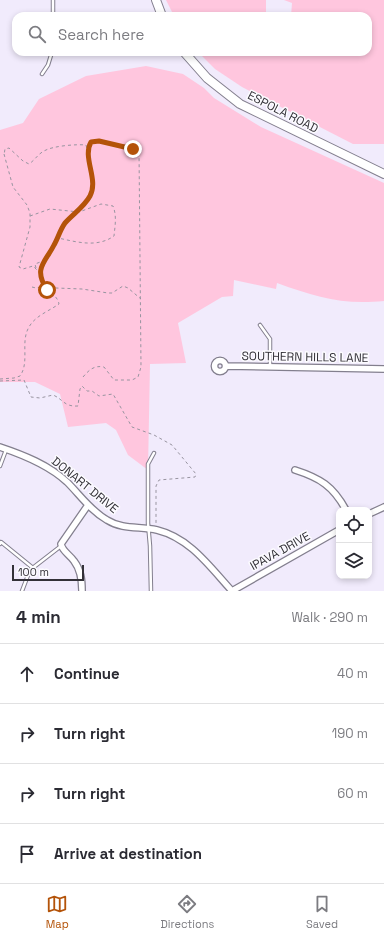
<!DOCTYPE html>
<html lang="en">
<head>
<meta charset="utf-8">
<style>
  body { margin:0; font-family:"Space Grotesk",sans-serif; background:#f2f2f3; color:#2b2b33 }
  .controls { position:absolute; right:12px; bottom:12px; display:grid; overflow:hidden; border-radius:8px; box-shadow:0 2px 6px #0003 }
  .controls button { width:36px; height:36px; display:grid; place-items:center; padding:0; border:0; border-bottom:1px solid #e1e1e2; background:#fff; color:#2b2b33; font:20px sans-serif }
  .scale { position:absolute; left:12px; bottom:10px; width:72px; box-sizing:border-box; padding-left:4px; border:2px solid #333138; border-top:0; font-size:11px; line-height:14px; white-space:nowrap; color:#333138; -webkit-text-stroke:3px #fcfbff; paint-order:stroke }
  .stop { position:absolute; width:12px; height:12px; margin:-9px; border:3px solid #b45309; border-radius:50%; background:#fff }
  .stop.end { background:#b45309; border-color:#fff; box-shadow:0 1px 4px #0008 }
  .list { margin:0; padding:0; list-style:none }
  h2 { display:flex; justify-content:space-between; align-items:center; height:52px; margin:0; padding:0 16px; font-size:17px }
  h2 small { font-size:13px; font-weight:400; color:#7c7c81 }
  .list li { display:grid; grid-template-columns:26px 1fr auto; gap:12px; align-items:center; box-sizing:border-box; height:60px; padding:0 16px; border-top:1px solid #e1e1e2 }
  .list b { display:block; font-size:15px; white-space:nowrap }
  .list em { font-size:13px; font-style:normal; color:#7c7c81 }
  .icon { flex:none; width:22px; height:22px; fill:none; stroke:currentColor; stroke-width:2; stroke-linecap:round; stroke-linejoin:round }
  .map { position:relative; flex:none; width:384px; height:591px; overflow:hidden }
  .search { position:absolute; background:#fff; box-shadow:0 2px 6px #0003; left:12px; right:12px; top:12px; height:44px; display:flex; align-items:center; gap:10px; box-sizing:border-box; padding:0 14px; border-radius:12px; color:#7c7c81; font-size:15px }
  .sheet { height:292px; background:#fff }
  nav { display:flex; justify-content:space-around; align-items:center; box-sizing:border-box; height:56px; border-top:1px solid #e1e1e2; background:#fff; font-size:11px; color:#7c7c81 }
  nav a { display:grid; justify-items:center; gap:2px }
  nav .on { color:#b45309 }
  .map>svg:first-child { display:block }
</style>
</head>
<body>
<div class="map">
<svg width="384" height="591" viewBox="0 0 384 591">
  <rect width="100%" height="100%" fill="#f1ebfc"/>
  <path fill="#ffc6de" d="M 166,0 L 266,0 L 266,16 L 174,16 Z
    M 284,0 L 384,0 L 384,144 L 353,144 L 242,87 L 215,69 L 198,52 L 368,52 L 368,16 L 291,16 L 292,3 Z
    M 146,66 L 183,74 L 204,88 L 214,98 L 261,127 L 384,183 L 384,301 C 341,305 316,297 277,283 L 276,289 L 234,280 L 233,296 L 222,297 L 178,323 L 186,363 L 150,364 L 148,470 L 128,455 L 116,430 L 106,423 L 68,427 L 60,394 L 35,382 L 0,382 L 0,130 L 23,123 L 39,99 L 86,76 Z"/>
  <g fill="none" stroke-linecap="round" stroke-linejoin="round">
    <defs>
      <path id="service" d="M 53,16 L 53,0
        M 42,74 L 48,65 L 52,52
        M 260,325 L 270,339 L 270,367
        M 0,466 L 6,450
        M 0,544 L 1,542 L 33,568
        M 22,591 L 30,570 L 61,546
        M 151,591 L 150,546 L 148,523 L 148,464 L 154,453"/>
      <path id="minor" d="M214.5 366a5.5 5.5 0 1 1 11 0a5.5 5.5 0 1 1-11 0Z
        M 226,366 L 384,369
        M 0,447 C 24,455 49,465 67,482 C 80,495 91,511 107,520 C 123,530 140,526 157,530 C 190,538 210,567 232,591
        M 295,470 C 320,478 333,486 346,510
        M 369,514 L 384,507
        M 82,591 C 82,580 81,570 74,561 C 70,555 62,551 61,544 L 88,505
        M 232,591 L 339,530"/>
      <path id="primary" d="M 156,0 L 162,16
        M 184,52 L 207,78 L 240,104 L 384,174"/>
    </defs>
    <use href="#service" stroke="#837f8e" stroke-width="4.5"/>
    <use href="#minor" stroke="#837f8e" stroke-width="8"/>
    <use href="#primary" stroke="#837f8e" stroke-width="10"/>
    <path stroke="#9894a0" stroke-width="1" stroke-dasharray="3 3" stroke-linecap="butt" d="M 4,154 L 13,187 L 27,205 L 30,213 L 30,227 L 19,267 L 23,269 L 33,266 L 40,273
      M 30,216 L 50,209 L 79,212 L 101,204 L 113,206 C 117,216 115,226 114,236 C 97,248 77,242 58,238
      M 36,268 L 35,264 L 43,261
      M 32,287 L 36,288 L 48,286 L 56,288 L 82,289 L 108,293 L 112,293 L 123,286 L 128,288 L 141,299
      M 83,377 C 89,370 94,365 104,367 L 114,380 L 132,380 L 138,377 L 141,367 L 139,150 L 96,141 L 91,142 L 87,148
      M 0,379 L 14,378 L 20,376 C 30,362 20,342 29,327 C 35,316 49,311 59,304 C 57,292 40,290 40,268 L 65,224 L 79,210 L 91,193 L 91,165 L 86,145 C 76,144 52,146 44,151 C 38,154 35,160 29,164 L 23,161 L 9,148 L 5,149 L 4,155
      M 0,381 L 24,380 L 31,397 L 40,398 L 53,395 C 63,399 64,407 78,406 L 80,389 L 82,386 L 87,391 L 92,391 L 99,396 L 113,394 L 132,427 L 154,435 L 172,445 L 196,474 L 195,477 L 159,480 L 156,486 L 156,523"/>
    <use href="#service" stroke="#fff" stroke-width="2.5"/>
    <use href="#minor" stroke="#fff" stroke-width="5.5"/>
    <use href="#primary" stroke="#fff" stroke-width="8"/>
  </g>
  <g fill="none" stroke-linecap="round" stroke-linejoin="round">
    <path stroke="#b45309" stroke-width="5" d="M 47,290 C 33,268 45,263 54,245 C 58,238 60,230 65,223 C 73,214 84,207 90,196 C 99,179 82,158 91,142 L 99,141 L 133,149"/>
  </g>
  <g text-anchor="middle" stroke-width="3" stroke-linejoin="round" paint-order="stroke">
    <g font-size="12" fill="#333138" stroke="#fcfbff">
      <text transform="translate(283 112) rotate(27)" y="4">ESPOLA ROAD</text>
      <text transform="translate(305 357) rotate(1)" y="4">SOUTHERN HILLS LANE</text>
      <text transform="translate(85 485) rotate(39)" y="4">DONART DRIVE</text>
      <text transform="translate(280 551) rotate(-29)" y="4">IPAVA DRIVE</text>
    </g>
  </g>
</svg>
<div class="controls">
<button><svg class="icon" aria-label="locate" viewBox="0 0 24 24"><circle cx="12" cy="12" r="6"/><path d="M12 2v4M12 18v4M2 12h4M18 12h4"/></svg></button>
<button><svg class="icon" aria-label="layers" viewBox="0 0 24 24"><path d="M12 4l9 5-9 5-9-5zM3 14l9 5 9-5"/></svg></button>
</div>
<div class="scale">100 m</div>
<div class="stop" style="left:47px;top:290px"></div>
<div class="stop end" style="left:133px;top:149px"></div>
<div class="search"><svg class="icon" aria-label="search" viewBox="0 0 24 24"><circle cx="10" cy="10" r="6"/><path d="M15 15l6 6"/></svg>Search here</div>
</div>
<section class="sheet">
<h2>4 min<small>Walk · 290 m</small></h2>
<ul class="list">
<li><svg class="icon" aria-label="ahead" viewBox="0 0 24 24"><path d="M12 20V5M6 11l6-6 6 6"/></svg><div><b>Continue</b></div><em>40 m</em></li>
<li><svg class="icon" aria-label="right" viewBox="0 0 24 24"><path d="M7 20v-9h11M14 6l5 5-5 5"/></svg><div><b>Turn right</b></div><em>190 m</em></li>
<li><svg class="icon" aria-label="right" viewBox="0 0 24 24"><path d="M7 20v-9h11M14 6l5 5-5 5"/></svg><div><b>Turn right</b></div><em>60 m</em></li>
<li><svg class="icon" aria-label="arrive" viewBox="0 0 24 24"><path d="M6 21V4h12l-3 4 3 4H6"/></svg><div><b>Arrive at destination</b></div></li>
</ul>
</section>
<nav>
<a class="on"><svg class="icon" aria-label="map" viewBox="0 0 24 24"><path d="M3 6l6-2 6 2 6-2v14l-6 2-6-2-6 2zM9 4v14M15 6v14"/></svg>Map</a>
<a><svg class="icon" aria-label="directions" viewBox="0 0 24 24"><path d="M12 3l9 9-9 9-9-9zM9 14v-3h6M13 9l2 2-2 2"/></svg>Directions</a>
<a><svg class="icon" aria-label="saved" viewBox="0 0 24 24"><path d="M7 4h10v16l-5-4-5 4z"/></svg>Saved</a>
</nav>
</body>
</html>
